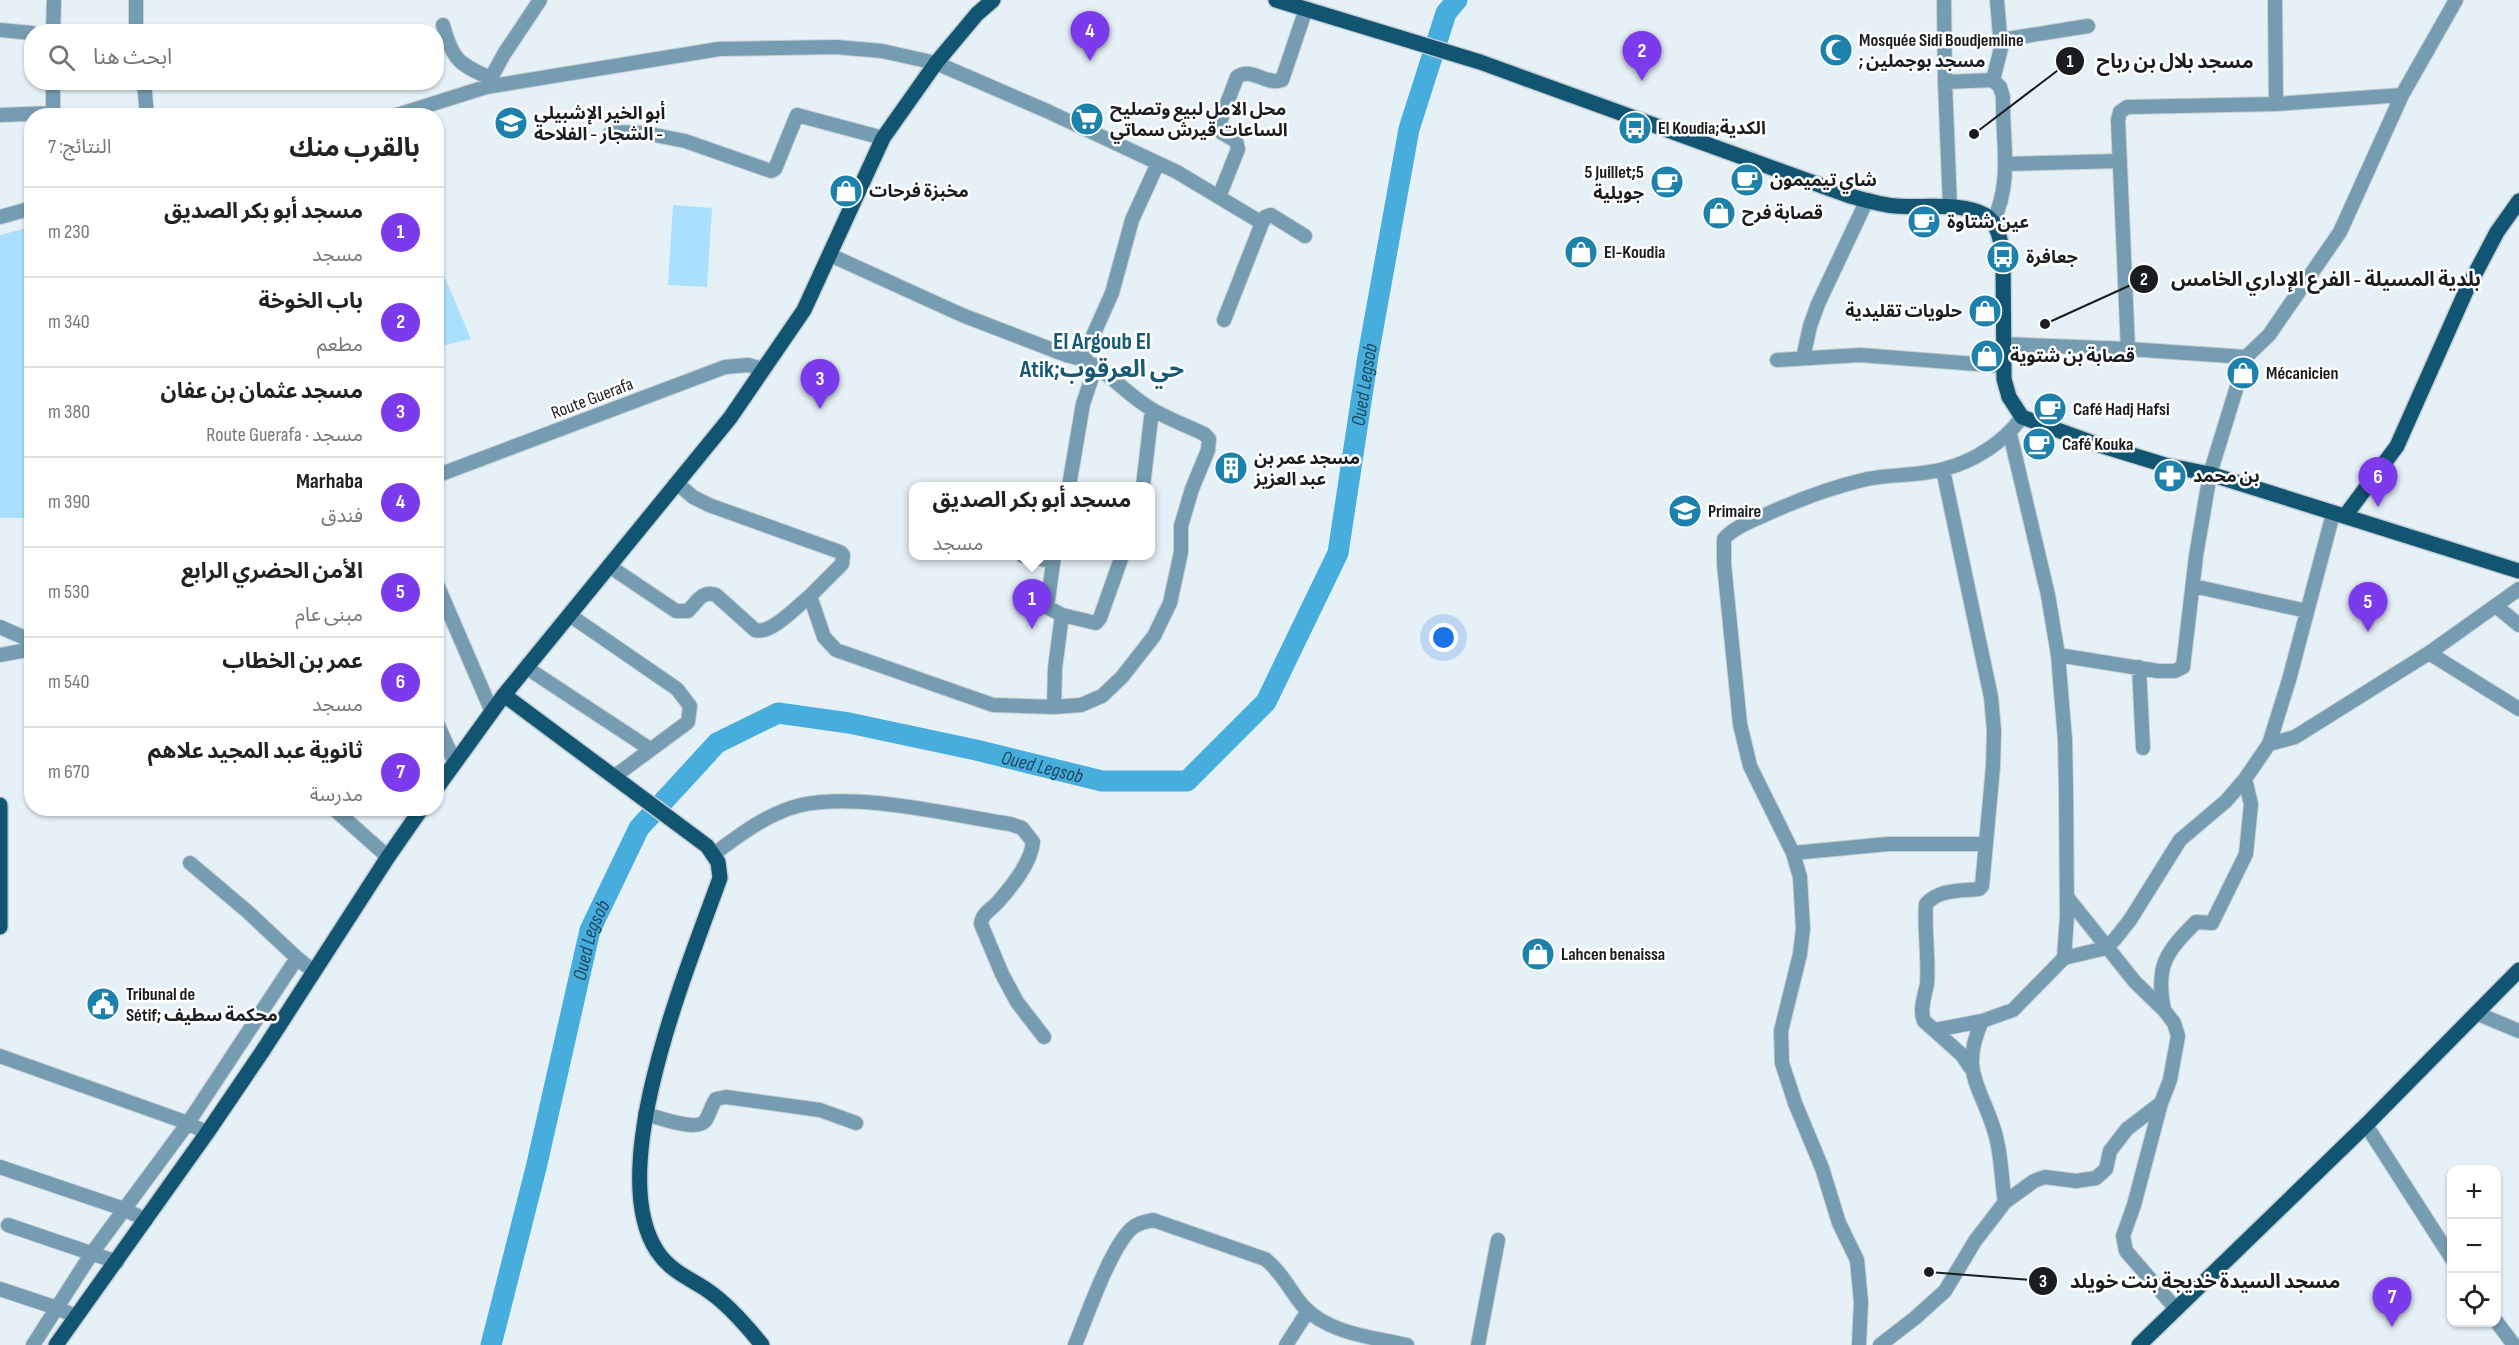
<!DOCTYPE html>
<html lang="ar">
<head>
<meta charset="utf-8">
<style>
  body { margin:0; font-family:"Sofia Sans Condensed","Noto Sans Arabic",sans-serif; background:#f6f6f6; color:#222; direction:rtl }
  .controls { position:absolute; right:18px; bottom:18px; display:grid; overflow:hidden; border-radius:12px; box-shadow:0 2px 4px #0004 }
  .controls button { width:54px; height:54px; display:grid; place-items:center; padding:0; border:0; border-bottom:2px solid #e0e0e0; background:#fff; color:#222; font:30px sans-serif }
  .you { position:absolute; left:1444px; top:638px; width:21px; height:21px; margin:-15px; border:4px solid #fff; border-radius:50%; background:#1a73e8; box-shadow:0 0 0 9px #1a73e833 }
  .badge { display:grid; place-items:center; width:39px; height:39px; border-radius:50%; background:#7c3aed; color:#fff; font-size:20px; font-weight:700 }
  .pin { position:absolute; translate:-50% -50px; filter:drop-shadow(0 2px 3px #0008) }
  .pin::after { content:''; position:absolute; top:32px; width:21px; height:18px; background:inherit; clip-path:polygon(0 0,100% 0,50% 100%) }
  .popup { position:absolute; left:909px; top:482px; width:246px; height:78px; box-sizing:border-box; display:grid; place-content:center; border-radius:12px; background:#fff; filter:drop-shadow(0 2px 4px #0005); font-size:20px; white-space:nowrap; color:#767676 }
  .popup b { font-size:22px; color:#222 }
  .popup::after { content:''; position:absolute; left:50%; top:100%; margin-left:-12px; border:12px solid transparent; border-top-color:#fff }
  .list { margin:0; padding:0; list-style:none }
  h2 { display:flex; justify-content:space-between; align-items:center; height:78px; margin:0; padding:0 24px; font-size:26px }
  h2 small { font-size:20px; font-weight:400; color:#767676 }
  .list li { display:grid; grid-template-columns:39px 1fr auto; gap:18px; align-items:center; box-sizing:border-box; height:90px; padding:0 24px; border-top:2px solid #e0e0e0 }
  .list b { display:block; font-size:22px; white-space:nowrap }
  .list p { margin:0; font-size:20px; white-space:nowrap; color:#767676 }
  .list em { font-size:20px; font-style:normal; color:#767676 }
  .icon { flex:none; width:33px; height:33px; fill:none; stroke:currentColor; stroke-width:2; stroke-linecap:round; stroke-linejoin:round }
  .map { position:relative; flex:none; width:2519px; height:1345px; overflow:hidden; direction:ltr }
  .search { position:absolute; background:#fff; box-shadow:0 2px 4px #0004; left:24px; top:24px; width:420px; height:66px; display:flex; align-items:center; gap:15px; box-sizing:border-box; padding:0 21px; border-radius:24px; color:#767676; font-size:22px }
  .panel { position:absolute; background:#fff; box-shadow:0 2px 4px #0004; left:24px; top:108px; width:420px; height:708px; border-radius:24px; direction:rtl }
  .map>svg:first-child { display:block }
</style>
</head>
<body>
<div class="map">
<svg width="2519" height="1345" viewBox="0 0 2519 1345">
  <rect width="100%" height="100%" fill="#e6f1f7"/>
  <path fill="#aae0fe" d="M 673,205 L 712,208 L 707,287 L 668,285 Z
    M 31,227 L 31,518 L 0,518 L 0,235 Z
    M 437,259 L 471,339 L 437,347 L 436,347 Z"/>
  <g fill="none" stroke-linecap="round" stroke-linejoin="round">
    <path stroke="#47addd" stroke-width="21" id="s1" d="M 491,1345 L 536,1168 L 590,930 L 639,828 L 717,743 L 778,713 L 849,723 L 976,750 L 1102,781 L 1187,781 L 1266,702 L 1338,553 L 1368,356 L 1409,129 L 1446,13 L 1457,0"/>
    <defs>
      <path id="minor" d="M 136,0 L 136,32
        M 1944,0 L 1945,82
        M 2275,0 L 2276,104
        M 443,25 C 452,59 459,65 491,78
        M 0,30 L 32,33
        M 53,32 L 54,0
        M 2001,40 L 2088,26
        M 1993,80 L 2001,48 L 1997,0
        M 53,82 L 83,82
        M 144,82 L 147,116
        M 486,87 L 504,54 L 540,0
        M 0,115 L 53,113 L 53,83
        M 394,116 L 486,87 L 719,49 L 836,47 L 882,51 L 936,63 L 1047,111 L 1177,172 L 1262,223 L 1265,217 L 1271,215 L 1305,236
        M 611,132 L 645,133 L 685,141 L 771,171 L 775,169 L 797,115 L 883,138
        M 2006,164 L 2120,161
        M 1219,197 L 1238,149 L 1236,141 L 1222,133 L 1218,127 L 1237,77 C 1251,66 1266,86 1282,80 L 1306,9
        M 1950,207 L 1945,82 L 1993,80 L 2000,87 L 2003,97 C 2002,143 2013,179 1993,222
        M 0,217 L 32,208
        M 830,255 L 962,315 L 1066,355 C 1104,362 1121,392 1153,410 C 1169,419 1187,426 1204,434 L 1209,439 L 1208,450 L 1192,489 L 1181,526 L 1181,552 L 1170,603 L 1154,636 L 1122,677 L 1102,696 L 1081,705 L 1054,707
        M 1224,320 L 1262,223
        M 2003,344 L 2128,349 L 2246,357
        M 2128,349 L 2118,120 L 2120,112 L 2127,107 L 2276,104 L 2402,95
        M 1083,358 L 1112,293 L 1132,220 L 1158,163
        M 1803,358 L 1810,326 L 1818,304 L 1867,200
        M 1777,360 L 1860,355 L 2002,366
        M 2010,434 L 2048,595 L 2058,655 L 2065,740 L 2066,789 L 2067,916 L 2064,958
        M 1943,470 L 1991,697 L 1994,731 L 1993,767 L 1982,886 L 1979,889 C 1961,891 1939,889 1926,904 C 1924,931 1929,957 1927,984 C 1925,995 1919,1010 1924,1021 L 1962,1055 L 1970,1067
        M 436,476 L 725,367 L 748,365 L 763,369
        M 678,484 L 693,497 L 709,505 L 840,552 L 843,555 L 842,564 L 810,596 L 824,637 L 836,650 L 993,705 L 1054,707 L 1055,668 L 1062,615
        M 1069,486 L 1083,404 L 1096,365
        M 1143,486 L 1152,410
        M 1023,556 L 1053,561
        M 1054,556 L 1047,607 L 1062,615 L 1096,623 L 1100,618 L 1122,556
        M 609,566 L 676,611 L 688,611 C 697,602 702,590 716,595 L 755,630 C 771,635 797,606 810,596
        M 436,582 L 492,712
        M 2193,586 L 2307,611
        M 2496,606 L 2519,625
        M 571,616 L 677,689 L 690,706 L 688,722 L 615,776
        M 0,627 L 32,641
        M 2429,653 L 2519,709
        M 0,655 L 32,649
        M 2058,655 L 2158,671 L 2175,671 L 2183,667 L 2196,556 L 2210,474 L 2246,357 L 2269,335 L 2340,232 L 2402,95 L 2456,0
        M 2139,667 L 2143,748
        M 527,668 L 650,749
        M 436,721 L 455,763
        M 2269,744 L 2295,737 L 2429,653 L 2519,589
        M 333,808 L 388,857
        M 1793,853 L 1888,844 L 1986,844
        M 714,854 C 741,834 768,813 801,805 C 857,792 952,815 1010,824 L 1022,828 L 1033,842 C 1031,863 1012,886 998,902 C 991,910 982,913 981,924 L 1002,974 L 1017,1002 L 1044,1037
        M 190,863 L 248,912 L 297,958
        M 2164,1010 C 2155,966 2166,952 2196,922 L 2212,923 L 2246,854 L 2251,804 L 2245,779
        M 2476,1013 L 2519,1031
        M 1935,1030 L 1982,1021
        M 0,1056 L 188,1123 L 207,1133
        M 2161,1103 L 2134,1205 L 2123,1236 L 2126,1251 L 2176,1309
        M 645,1114 C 658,1117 696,1132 705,1121 C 710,1114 711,1106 716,1099 L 726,1097 L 820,1110 L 856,1123
        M 2366,1125 L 2452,1259
        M 0,1167 L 124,1209 L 146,1220
        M 2005,1202 L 2034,1181 L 2045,1177 L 2076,1181 L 2096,1178 L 2106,1169 L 2110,1151 L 2127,1129 L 2161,1103 L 2170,1080 L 2178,1036 L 2174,1023 L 2164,1010 L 2135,982 L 2067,897
        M 8,1225 L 117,1262
        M 0,1289 L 57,1308 L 75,1316
        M 2496,1321 L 2514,1345
        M 33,1345 L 92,1253 L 188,1123 L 297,958 L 313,971
        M 1075,1345 C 1087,1316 1110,1249 1131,1229 C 1137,1223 1145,1222 1153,1220 L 1265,1259 C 1282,1272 1290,1291 1303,1306 C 1329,1334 1372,1337 1407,1345
        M 1286,1345 L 1308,1311
        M 1478,1345 L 1498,1240
        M 1859,1345 L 1861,1302 L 1857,1260 L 1839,1223 L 1822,1168 L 1795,1103 L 1782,1063 L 1781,1031 L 1800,954 L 1803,929 L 1800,877 L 1793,853 L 1750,766 L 1740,724 L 1724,564 L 1724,539 C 1734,527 1754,520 1767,514 C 1800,499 1832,487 1867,479 C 1892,474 1919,476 1944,469 C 1975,461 2004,442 2022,417
        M 1880,1345 L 1915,1318 L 1945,1291 L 1975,1241 L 2005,1202 C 2001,1179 2002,1156 1995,1133 C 1981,1085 1959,1073 1982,1021 L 2013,1010 L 2064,958 L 2106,948 L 2115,939 L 2130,920 L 2180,840 L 2226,801 L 2245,779 L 2269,744 L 2289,680 L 2333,514"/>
      <path id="major" d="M 1276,0 L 1480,62 L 1850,196 C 1865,200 1881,205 1896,206 C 1922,208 1963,202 1985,215 C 1999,223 2001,243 2003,257 L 2004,379 L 2009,397 L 2022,417 L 2096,444 L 2165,465 L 2210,474 L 2519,571
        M 2345,516 L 2397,446 L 2466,291 L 2497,232 L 2519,201
        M 504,695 L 707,846 L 718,862 L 720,878 C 689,965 603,1169 657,1251 C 670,1271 689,1278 707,1290 C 728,1304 746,1325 762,1345
        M 436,789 L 504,695 L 730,418 L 804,310 L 883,138 L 936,63 L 977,14 L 993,0
        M 0,805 L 0,927
        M 56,1345 L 207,1133 L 264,1049 L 388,857 L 422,808
        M 2139,1345 L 2366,1125 L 2519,970"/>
    </defs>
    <use href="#minor" stroke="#c5cfd4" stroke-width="16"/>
    <use href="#major" stroke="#c5cfd4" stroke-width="18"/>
    <use href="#minor" stroke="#769cb1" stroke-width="14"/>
    <use href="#major" stroke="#125572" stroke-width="15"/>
  </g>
  <defs>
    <symbol id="mosque-disc" viewBox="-11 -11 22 22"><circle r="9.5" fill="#1c81ab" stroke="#fff"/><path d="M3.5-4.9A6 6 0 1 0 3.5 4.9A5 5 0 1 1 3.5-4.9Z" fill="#fff"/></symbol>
    <symbol id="supermarket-disc" viewBox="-11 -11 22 22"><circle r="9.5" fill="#1c81ab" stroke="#fff"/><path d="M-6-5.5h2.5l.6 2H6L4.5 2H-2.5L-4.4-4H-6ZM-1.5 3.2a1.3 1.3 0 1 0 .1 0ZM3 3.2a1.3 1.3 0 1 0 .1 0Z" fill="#fff"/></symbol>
    <symbol id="school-disc" viewBox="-11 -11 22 22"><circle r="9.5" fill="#1c81ab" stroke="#fff"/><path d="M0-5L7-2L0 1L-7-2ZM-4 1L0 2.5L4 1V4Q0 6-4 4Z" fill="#fff"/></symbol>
    <symbol id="bus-disc" viewBox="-11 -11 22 22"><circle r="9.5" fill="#1c81ab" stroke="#fff"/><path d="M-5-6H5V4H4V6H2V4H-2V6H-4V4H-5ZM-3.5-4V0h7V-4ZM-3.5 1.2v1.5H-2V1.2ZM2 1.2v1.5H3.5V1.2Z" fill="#fff"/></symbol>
    <symbol id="cafe-disc" viewBox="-11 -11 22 22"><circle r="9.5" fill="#1c81ab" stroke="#fff"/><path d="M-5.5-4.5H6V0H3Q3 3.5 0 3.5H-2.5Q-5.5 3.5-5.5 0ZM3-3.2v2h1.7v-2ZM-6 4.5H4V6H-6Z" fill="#fff"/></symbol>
    <symbol id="shop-disc" viewBox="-11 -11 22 22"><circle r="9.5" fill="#1c81ab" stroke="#fff"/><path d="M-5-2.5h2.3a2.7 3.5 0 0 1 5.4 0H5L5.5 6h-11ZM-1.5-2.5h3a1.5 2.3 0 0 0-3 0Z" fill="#fff"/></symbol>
    <symbol id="building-disc" viewBox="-11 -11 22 22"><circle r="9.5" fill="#1c81ab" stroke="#fff"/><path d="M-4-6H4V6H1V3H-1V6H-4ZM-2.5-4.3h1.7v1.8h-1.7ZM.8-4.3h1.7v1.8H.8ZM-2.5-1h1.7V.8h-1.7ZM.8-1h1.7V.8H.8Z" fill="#fff"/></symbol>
    <symbol id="pharmacy-disc" viewBox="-11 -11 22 22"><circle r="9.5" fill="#1c81ab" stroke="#fff"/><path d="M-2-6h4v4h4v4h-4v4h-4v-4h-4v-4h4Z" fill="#fff"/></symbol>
    <symbol id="civic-disc" viewBox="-11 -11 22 22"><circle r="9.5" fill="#1c81ab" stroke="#fff"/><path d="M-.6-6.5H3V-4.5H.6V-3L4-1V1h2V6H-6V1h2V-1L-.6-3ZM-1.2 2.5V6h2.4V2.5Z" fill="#fff"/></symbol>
  </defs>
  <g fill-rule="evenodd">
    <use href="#mosque-disc" x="1817" y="31" width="38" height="38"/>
    <use href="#supermarket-disc" x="1068" y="100" width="38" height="38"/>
    <use href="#school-disc" x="492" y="104" width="38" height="38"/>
    <use href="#bus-disc" x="1616" y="109" width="38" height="38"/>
    <use href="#cafe-disc" x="1728" y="161" width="38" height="38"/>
    <use href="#cafe-disc" x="1648" y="163" width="38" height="38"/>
    <use href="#shop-disc" x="827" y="172" width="38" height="38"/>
    <use href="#shop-disc" x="1700" y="194" width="38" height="38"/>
    <use href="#cafe-disc" x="1905" y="203" width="38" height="38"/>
    <use href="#shop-disc" x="1562" y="233" width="38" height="38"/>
    <use href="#bus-disc" x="1984" y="238" width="38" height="38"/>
    <use href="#shop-disc" x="1966" y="292" width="38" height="38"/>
    <use href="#shop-disc" x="1968" y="337" width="38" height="38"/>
    <use href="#shop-disc" x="2224" y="354" width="38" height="38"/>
    <use href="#cafe-disc" x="2031" y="390" width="38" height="38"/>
    <use href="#cafe-disc" x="2020" y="425" width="38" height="38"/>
    <use href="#building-disc" x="1212" y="449" width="38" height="38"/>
    <use href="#pharmacy-disc" x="2151" y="457" width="38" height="38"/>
    <use href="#school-disc" x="1666" y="492" width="38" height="38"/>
    <use href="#shop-disc" x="1519" y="935" width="38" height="38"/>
    <use href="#civic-disc" x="84" y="985" width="38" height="38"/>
  </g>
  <g text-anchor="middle" stroke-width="5" stroke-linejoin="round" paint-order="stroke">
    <g font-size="18" font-weight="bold" fill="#1a1d1f" stroke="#fff" text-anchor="start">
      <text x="1859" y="46">Mosquée Sidi Boudjemline<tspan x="1859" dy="21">; مسجد بوجملين</tspan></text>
      <text x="1110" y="115">محل الامل لبيع وتصليح<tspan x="1110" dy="21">الساعات قيرش سماتي</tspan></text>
      <text x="534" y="119">أبو الخير الإشبيلي<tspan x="534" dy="21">الشجار - الفلاحة -</tspan></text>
      <text x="1658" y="134">El Koudia;الكدية</text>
      <text x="1644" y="178" text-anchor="end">5 Juillet;5<tspan x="1644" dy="21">جويلية</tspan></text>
      <text x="1770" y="186">شاي تيميمون</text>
      <text x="869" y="197">مخبزة فرحات</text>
      <text x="1742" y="219">قصابة فرح</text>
      <text x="1947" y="228">عين شتاوة</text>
      <text x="1604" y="258">El-Koudia</text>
      <text x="2026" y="263">جعافرة</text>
      <text x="1962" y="317" text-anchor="end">حلويات تقليدية</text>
      <text x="2010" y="362">قصابة بن شتوية</text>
      <text x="2266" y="379">Mécanicien</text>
      <text x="2073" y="415">Café Hadj Hafsi</text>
      <text x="2062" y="450">Café Kouka</text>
      <text x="1254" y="464">مسجد عمر بن<tspan x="1254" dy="21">عبد العزيز</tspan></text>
      <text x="2193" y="482">بن محمد</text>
      <text x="1708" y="517">Primaire</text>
      <text x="1561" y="960">Lahcen benaissa</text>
      <text x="126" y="1000">Tribunal de<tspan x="126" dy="21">Sétif; محكمة سطيف</tspan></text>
    </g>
    <g font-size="18" fill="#1a1d1f" stroke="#fff">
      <text transform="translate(592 398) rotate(-21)" y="6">Route Guerafa</text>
    </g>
    <g font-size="20" font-style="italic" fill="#1e485d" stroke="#fff">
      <text dy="7" stroke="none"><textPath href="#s1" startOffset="1587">Oued Legsob</textPath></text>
      <text dy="7" stroke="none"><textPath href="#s1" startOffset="993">Oued Legsob</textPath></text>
      <text dy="7" stroke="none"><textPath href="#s1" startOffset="417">Oued Legsob</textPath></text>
    </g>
    <g font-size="24" font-weight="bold" fill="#175a77" stroke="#fff">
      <text x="1102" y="349">El Argoub El<tspan x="1102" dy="28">Atik;حي العرقوب</tspan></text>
    </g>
  </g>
  <path fill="none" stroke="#1a1d1f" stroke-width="2" d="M1974 134L2070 61M2045 324L2144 279M1929 1272L2043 1281"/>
  <g fill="#1a1d1f" stroke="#fff" stroke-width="2">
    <circle cx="1974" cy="134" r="6"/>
    <circle cx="2045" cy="324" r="6"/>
    <circle cx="1929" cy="1272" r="6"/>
    <circle cx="2070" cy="61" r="15"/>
    <circle cx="2144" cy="279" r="15"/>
    <circle cx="2043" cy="1281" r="15"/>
  </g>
  <g font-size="18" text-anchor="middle" font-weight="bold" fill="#fff">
    <text x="2070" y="67">1</text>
    <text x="2144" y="285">2</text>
    <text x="2043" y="1287">3</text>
  </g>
  <g font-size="20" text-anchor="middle" font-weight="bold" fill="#1a1d1f" stroke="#fff" stroke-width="5" stroke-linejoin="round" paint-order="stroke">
    <text x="2175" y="68">مسجد بلال بن رباح</text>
    <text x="2326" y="286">بلدية المسيلة - الفرع الإداري الخامس</text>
    <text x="2205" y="1288">مسجد السيدة خديجة بنت خويلد</text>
  </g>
</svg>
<div class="controls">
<button>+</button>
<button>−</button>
<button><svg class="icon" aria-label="locate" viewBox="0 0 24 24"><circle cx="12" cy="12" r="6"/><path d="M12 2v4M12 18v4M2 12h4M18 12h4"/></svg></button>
</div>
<div class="you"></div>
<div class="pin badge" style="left:1032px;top:629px">1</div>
<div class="popup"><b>مسجد أبو بكر الصديق</b>مسجد</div>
<div class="pin badge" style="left:1642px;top:81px">2</div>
<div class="pin badge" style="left:820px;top:409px">3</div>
<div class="pin badge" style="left:1090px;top:61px">4</div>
<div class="pin badge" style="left:2368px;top:632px">5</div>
<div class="pin badge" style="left:2378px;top:507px">6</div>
<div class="pin badge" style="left:2392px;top:1327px">7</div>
<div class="search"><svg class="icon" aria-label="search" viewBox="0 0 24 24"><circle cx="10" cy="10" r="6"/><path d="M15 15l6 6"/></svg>ابحث هنا</div>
<section class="panel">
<h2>بالقرب منك<small>النتائج: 7</small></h2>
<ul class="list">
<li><span class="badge">1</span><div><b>مسجد أبو بكر الصديق</b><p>مسجد</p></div><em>230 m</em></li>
<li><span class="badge">2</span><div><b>باب الخوخة</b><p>مطعم</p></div><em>340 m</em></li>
<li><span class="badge">3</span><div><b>مسجد عثمان بن عفان</b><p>مسجد · Route Guerafa</p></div><em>380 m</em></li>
<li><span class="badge">4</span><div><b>Marhaba</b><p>فندق</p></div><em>390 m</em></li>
<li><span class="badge">5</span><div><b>الأمن الحضري الرابع</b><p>مبنى عام</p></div><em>530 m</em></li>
<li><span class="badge">6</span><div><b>عمر بن الخطاب</b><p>مسجد</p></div><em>540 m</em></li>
<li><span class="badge">7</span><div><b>ثانوية عبد المجيد علاهم</b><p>مدرسة</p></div><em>670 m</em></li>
</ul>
</section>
</div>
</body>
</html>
